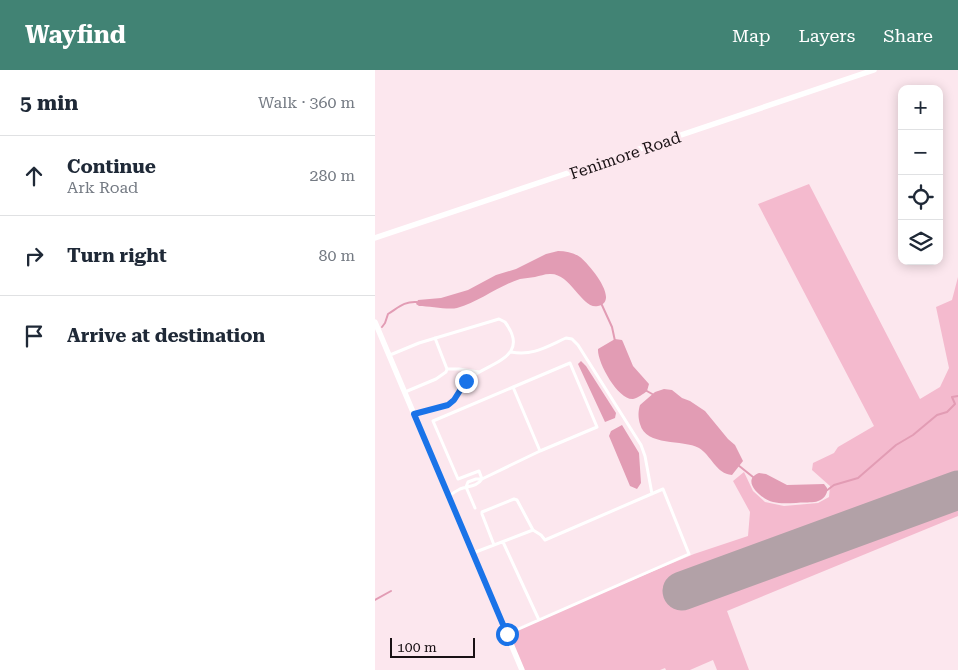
<!DOCTYPE html>
<html lang="en">
<head>
<meta charset="utf-8">
<style>
  body { margin:0; font-family:"Roboto Serif",serif; background:#f6f6f7; color:#1f2937 }
  .controls { position:absolute; right:15px; top:15px; display:grid; overflow:hidden; border-radius:10px; box-shadow:0 2px 12px #0003 }
  .controls button { width:45px; height:45px; display:grid; place-items:center; padding:0; border:0; border-bottom:1px solid #e0e1e3; background:#fff; color:#1f2937; font:25px sans-serif }
  .scale { position:absolute; left:15px; bottom:12px; width:85px; box-sizing:border-box; padding-left:5px; border:2px solid #191114; border-top:0; font-size:14px; line-height:18px; white-space:nowrap; color:#191114; -webkit-text-stroke:4px #fce7ee; paint-order:stroke }
  .stop { position:absolute; width:15px; height:15px; margin:-11px; border:4px solid #1a73e8; border-radius:50%; background:#fff }
  .stop.end { background:#1a73e8; border-color:#fff; box-shadow:0 1px 5px #0008 }
  .list { margin:0; padding:0; list-style:none }
  h2 { display:flex; justify-content:space-between; align-items:center; height:65px; margin:0; padding:0 20px; font-size:21px }
  h2 small { font-size:16px; font-weight:400; color:#747a83 }
  .list li { display:grid; grid-template-columns:32px 1fr auto; gap:15px; align-items:center; box-sizing:border-box; height:80px; padding:0 20px; border-top:1px solid #e0e1e3 }
  .list b { display:block; font-size:19px; white-space:nowrap }
  .list p { margin:0; font-size:16px; white-space:nowrap; color:#747a83 }
  .list em { font-size:16px; font-style:normal; color:#747a83 }
  .icon { flex:none; width:28px; height:28px; fill:none; stroke:currentColor; stroke-width:2; stroke-linecap:round; stroke-linejoin:round }
  .map { position:relative; flex:none; width:583px; height:600px; overflow:hidden }
  header { display:flex; align-items:center; gap:30px; box-sizing:border-box; height:70px; padding:0 25px; background:#418374; color:#fff }
  header strong { font-size:24px }
  nav { display:flex; gap:28px; margin-inline-start:auto; font-size:18px }
  main { display:flex }
  aside { flex:1; background:#fff }
  .map>svg:first-child { display:block }
</style>
</head>
<body>
<header>
<strong>Wayfind</strong>
<nav><a>Map</a><a>Layers</a><a>Share</a></nav>
</header>
<main>
<aside>
<h2>5 min<small>Walk · 360 m</small></h2>
<ul class="list">
<li><svg class="icon" aria-label="ahead" viewBox="0 0 24 24"><path d="M12 20V5M6 11l6-6 6 6"/></svg><div><b>Continue</b><p>Ark Road</p></div><em>280 m</em></li>
<li><svg class="icon" aria-label="right" viewBox="0 0 24 24"><path d="M7 20v-9h11M14 6l5 5-5 5"/></svg><div><b>Turn right</b></div><em>80 m</em></li>
<li><svg class="icon" aria-label="arrive" viewBox="0 0 24 24"><path d="M6 21V4h12l-3 4 3 4H6"/></svg><div><b>Arrive at destination</b></div></li>
</ul>
</aside>
<div class="map">
<svg width="583" height="600" viewBox="0 0 583 600">
  <rect width="100%" height="100%" fill="#fce7ee"/>
  <path fill="#f4bace" d="M 434,114 L 545,329 L 565,317 L 574,298 L 561,237 L 577,230 L 583,207 L 583,446 L 352,541 L 374,600 L 342,600 L 338,590 L 315,600 L 291,600 L 290,598 L 285,600 L 147,600 L 131,563 L 319,484 L 373,466 L 375,442 L 358,411 L 369,402 L 378,421 L 390,432 L 409,436 L 443,433 L 454,427 L 455,416 L 437,400 L 438,393 L 459,383 L 463,377 L 499,356 L 383,134 Z"/>
  <path fill="#e29cb4" d="M 183,181 C 191,181 199,183 205,187 C 213,193 246,231 223,236 C 207,240 196,203 175,204 C 169,204 165,206 160,207 C 155,208 150,208 145,209 C 123,216 104,232 82,238 C 73,240 54,236 44,236 L 41,234 L 43,230 L 66,228 L 93,220 L 121,205 L 141,199 L 171,184 Z
    M 240,269 L 247,270 L 248,272 L 258,296 L 274,314 L 272,321 C 268,324 263,328 258,329 C 243,330 222,292 223,279 Z
    M 206,291 L 211,296 L 241,343 L 240,348 L 230,352 L 203,294 Z
    M 289,319 L 297,320 L 307,328 L 315,331 L 330,341 L 353,369 L 360,375 L 368,391 L 357,405 C 341,404 336,385 324,378 C 308,369 271,377 265,354 C 263,348 263,341 265,335 L 280,322 Z
    M 247,355 L 264,383 L 266,413 L 262,419 L 255,416 L 234,366 L 236,361 Z
    M 384,403 L 391,404 L 412,415 L 449,414 L 452,418 L 452,422 C 447,436 433,431 421,433 C 413,433 406,434 398,432 C 386,429 365,410 384,403 Z"/>
  <g fill="none" stroke-linecap="round" stroke-linejoin="round">
    <path stroke="#e29cb4" stroke-width="2" d="M 226,233 L 237,257 L 240,271
      M 7,257 L 10,253 L 13,244 C 23,238 29,231 42,232
      M 270,320 L 279,325
      M 363,395 L 378,407
      M 451,421 L 459,415 L 483,408 L 521,375 L 538,365 L 562,345 L 572,342 L 580,334 L 577,327 L 583,326
      M 0,530 L 16,521"/>
    <path stroke="#b2a1a7" stroke-width="39" d="M 307,521 L 583,420"/>
    <path stroke="#fff" stroke-width="3" d="M 136,282 C 158,286 171,277 191,268 L 197,269 L 203,275 L 266,375 L 270,386 L 277,424
      M 15,285 L 44,273 L 124,249 L 130,252 C 156,287 116,292 95,308 C 87,314 86,322 79,330 C 70,340 53,342 40,344
      M 72,299 L 84,299 L 104,302
      M 138,317 L 165,381
      M 30,322 L 61,309 L 71,302 L 72,299 L 60,268
      M 91,417 L 100,438
      M 91,417 L 93,412 L 101,409 L 107,409
      M 74,426 C 78,423 81,421 85,419 C 93,416 102,417 107,409 L 165,381 L 222,357 L 195,293 L 58,351 L 83,409 L 104,401 L 107,409
      M 128,472 L 164,550
      M 119,475 L 107,444 L 107,442 L 139,429 L 142,430 L 158,460
      M 98,483 L 158,460 L 166,465 L 170,470 L 288,419 L 314,484 L 132,564"/>
    <path stroke="#fff" stroke-width="5.5" d="M 0,168 L 499,0
      M 0,252 L 147,600"/>
  </g>
  <g fill="none" stroke-linecap="round" stroke-linejoin="round">
    <path stroke="#1a73e8" stroke-width="6" d="M 91,311 L 79,330 L 73,335 L 39,344 L 132,564"/>
  </g>
  <g text-anchor="middle" stroke-width="5" stroke-linejoin="round" paint-order="stroke">
    <g font-size="16" fill="#191114" stroke="#fce7ee">
      <text transform="translate(250 85) rotate(-19)" y="6">Fenimore Road</text>
    </g>
  </g>
</svg>
<div class="controls">
<button>+</button>
<button>−</button>
<button><svg class="icon" aria-label="locate" viewBox="0 0 24 24"><circle cx="12" cy="12" r="6"/><path d="M12 2v4M12 18v4M2 12h4M18 12h4"/></svg></button>
<button><svg class="icon" aria-label="layers" viewBox="0 0 24 24"><path d="M12 4l9 5-9 5-9-5zM3 14l9 5 9-5"/></svg></button>
</div>
<div class="scale">100 m</div>
<div class="stop" style="left:132px;top:564px"></div>
<div class="stop end" style="left:91px;top:311px"></div>
</div>
</main>
</body>
</html>
